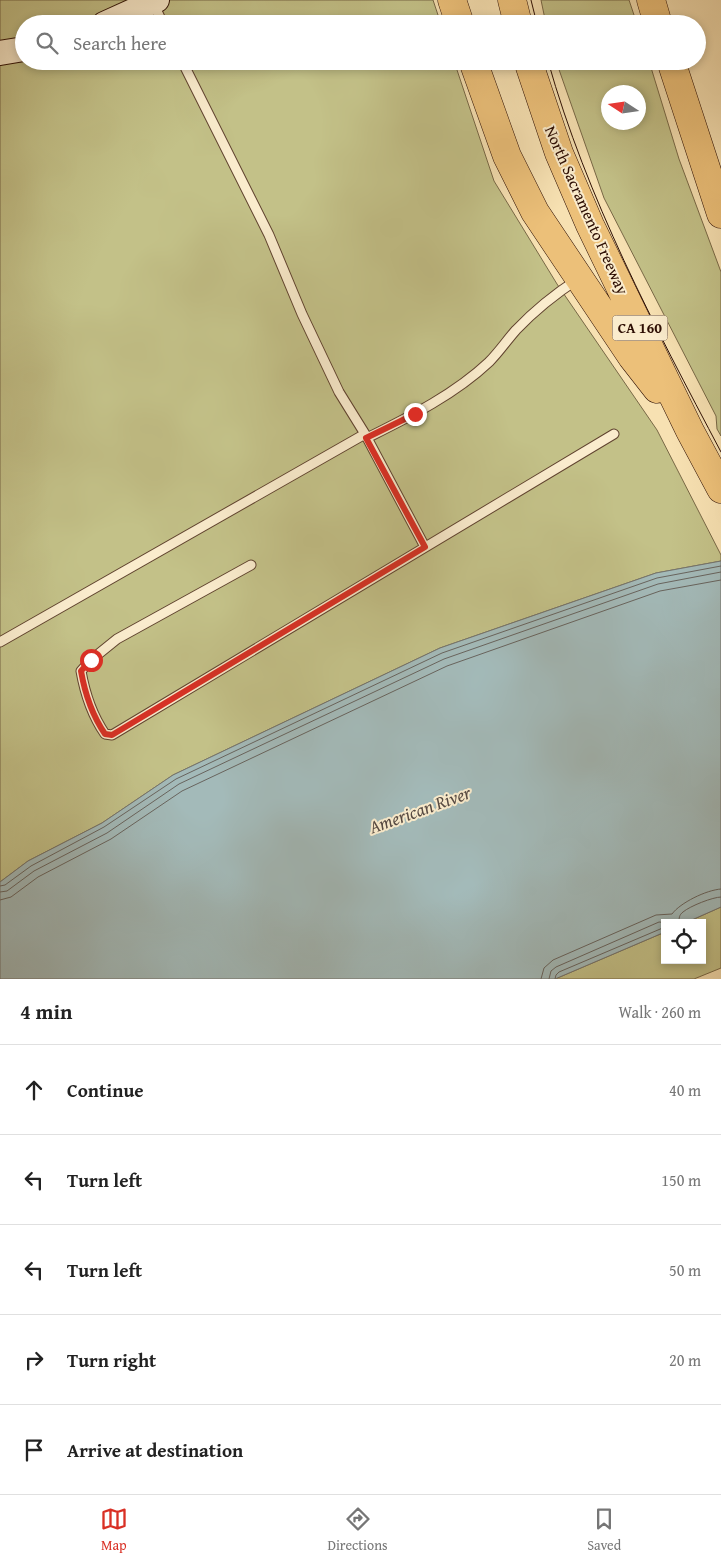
<!DOCTYPE html>
<html lang="en">
<head>
<meta charset="utf-8">
<style>
  body { margin:0; font-family:"Gentium Book Plus",serif; background:#f6f6f6; color:#222 }
  .controls { position:absolute; right:15px; bottom:15px; display:grid; overflow:hidden; border-radius:0px; box-shadow:0 2px 8px #0003 }
  .controls button { width:45px; height:45px; display:grid; place-items:center; padding:0; border:0; border-bottom:1px solid #e0e0e0; background:#fff; color:#222; font:25px sans-serif }
  .compass { position:absolute; left:601px; top:85px; width:45px; height:45px; border-radius:50%; background:#fff; box-shadow:0 2px 8px #0003; rotate:282deg }
  .stop { position:absolute; width:15px; height:15px; margin:-11px; border:4px solid #d93025; border-radius:50%; background:#fff }
  .stop.end { background:#d93025; border-color:#fff; box-shadow:0 1px 5px #0008 }
  .list { margin:0; padding:0; list-style:none }
  h2 { display:flex; justify-content:space-between; align-items:center; height:65px; margin:0; padding:0 20px; font-size:21px }
  h2 small { font-size:16px; font-weight:400; color:#767676 }
  .list li { display:grid; grid-template-columns:32px 1fr auto; gap:15px; align-items:center; box-sizing:border-box; height:90px; padding:0 20px; border-top:1px solid #e0e0e0 }
  .list b { display:block; font-size:19px; white-space:nowrap }
  .list em { font-size:16px; font-style:normal; color:#767676 }
  .icon { flex:none; width:28px; height:28px; fill:none; stroke:currentColor; stroke-width:2; stroke-linecap:round; stroke-linejoin:round }
  .map { position:relative; flex:none; width:721px; height:979px; overflow:hidden }
  .search { position:absolute; background:#fff; box-shadow:0 2px 8px #0003; left:15px; right:15px; top:15px; height:55px; display:flex; align-items:center; gap:12px; box-sizing:border-box; padding:0 18px; border-radius:28px; color:#767676; font-size:19px }
  .sheet { height:515px; background:#fff }
  nav { display:flex; justify-content:space-around; align-items:center; box-sizing:border-box; height:70px; border-top:1px solid #e0e0e0; background:#fff; font-size:14px; color:#767676 }
  nav a { display:grid; justify-items:center; gap:2px }
  nav .on { color:#d93025 }
  .map>svg:first-child { display:block }
</style>
</head>
<body>
<div class="map">
<svg width="721" height="979" viewBox="0 0 721 979">
  <rect width="100%" height="100%" fill="#f7e1b2"/>
  <filter id="stains"><feTurbulence type="fractalNoise" baseFrequency=".004" numOctaves="4"/><feColorMatrix values="0 0 0 0 .2 0 0 0 0 .09 0 0 0 0 .02 0 0 0 .5 -.17"/></filter>
  <radialGradient id="worn" r=".72"><stop offset=".6" stop-color="#630" stop-opacity="0"/><stop offset="1" stop-color="#630" stop-opacity=".3"/></radialGradient>
  <path fill="#c3c188" stroke="#786846" fill-rule="evenodd" d="M 0,0 L 433,0 L 441,24 L 24,24 L 24,61 L 454,61 L 494,181 L 557,284 L 657,430 L 721,555 L 721,561 L 656,573 L 440,648 L 173,775 L 102,823 L 28,861 L 0,882 Z
    M 541,0 L 629,0 L 637,24 L 546,24 Z
    M 556,61 L 649,61 L 679,159 L 721,272 L 721,436 L 717,429 L 716,416 L 604,198 ZM 638,92 L 638,122 L 608,122 L 608,92 Z
    M 721,907 L 721,968 L 694,979 L 555,979 L 665,932 L 665,960 L 702,960 L 702,923 L 685,923 Z"/>
  <path fill="#a3bab9" stroke="#747570" d="M 721,561 L 721,907 L 685,923 L 665,923 L 665,932 L 555,979 L 0,979 L 0,882 L 28,861 L 102,823 L 173,775 L 440,648 L 656,573 Z"/>
  <g fill="none" stroke-linecap="round" stroke-linejoin="round">
    <path stroke="#68645e" stroke-width="1" d="M 0,886 L 5,885 L 31,866 L 104,827 L 176,779 L 442,653 L 657,578 L 721,566
      M 0,892 L 7,891 L 34,871 L 107,833 L 179,784 L 444,659 L 658,584 L 721,572
      M 0,900 L 11,897 L 38,877 L 111,839 L 182,791 L 447,666 L 660,591 L 721,580
      M 679,923 C 679,918 679,915 683,912 C 690,906 713,897 721,897
      M 541,979 L 544,968 L 553,960 L 656,915 L 672,914 C 680,903 706,890 721,889
      M 549,979 L 551,971 L 556,967 L 659,922 L 670,923
      M 555,979 L 556,975 L 559,972 L 665,927"/>
    <defs>
      <path id="lane" d="M 153,2 L 163,24
        M 182,61 L 269,235 L 302,314 L 339,392 L 365,434 L 425,547
        M 367,438 C 409,417 454,395 489,362 C 499,352 507,340 516,330 C 535,310 555,294 578,279
        M 251,565 L 117,639 L 91,660 L 81,671 C 85,694 92,715 105,734 L 112,735 L 614,434
        M 0,642 L 365,434"/>
      <path id="secondary" d="M 104,24 L 157,0
        M 0,53 L 24,49"/>
      <path id="highway" d="M 452,0 L 460,24
        M 512,0 L 518,24
        M 651,0 L 658,24
        M 473,61 L 507,156 L 535,212 L 632,357 L 657,389
        M 528,61 L 559,153 L 590,225 L 690,431 L 721,489
        M 671,61 L 721,214"/>
    </defs>
    <use href="#lane" stroke="#60432f" stroke-width="11"/>
    <use href="#secondary" stroke="#2d0e03" stroke-width="26"/>
    <use href="#highway" stroke="#2d0e03" stroke-width="29"/>
    <use href="#lane" stroke="#faeccd" stroke-width="9"/>
    <use href="#secondary" stroke="#faeccd" stroke-width="24"/>
    <use href="#highway" stroke="#ecc079" stroke-width="28"/>
    <path stroke="#2d0e03" stroke-width="1" d="M 531,0 L 537,24
      M 548,61 C 587,199 654,325 721,452"/>
  </g>
  <g fill="none" stroke-linecap="round" stroke-linejoin="round">
    <path stroke="#d93025" stroke-width="6" d="M 91,660 L 81,671 C 85,694 92,715 105,734 L 112,735 L 425,547 L 366,438 L 415,414"/>
  </g>
  <g text-anchor="middle" stroke-width="4" stroke-linejoin="round" paint-order="stroke">
    <rect fill="#faeccd" stroke="#6a5140" stroke-width="1" x="612.5" y="315.5" width="55" height="25" rx="4"/>
    <g font-size="15" font-weight="bold" fill="#2d0e03">
      <text x="640" y="333">CA 160</text>
    </g>
    <g font-size="16" fill="#2d0e03" stroke="#faeccd">
      <text transform="translate(587 210) rotate(66)" y="6">North Sacramento Freeway</text>
    </g>
    <g font-size="18" font-style="italic" fill="#564a43" stroke="#faeccd">
      <text transform="translate(420 810) rotate(-20)" y="6">American River</text>
    </g>
  </g>
  <rect width="100%" height="100%" filter="url(#stains)"/>
  <rect width="100%" height="100%" fill="url(#worn)"/>
</svg>
<div class="controls">
<button><svg class="icon" aria-label="locate" viewBox="0 0 24 24"><circle cx="12" cy="12" r="6"/><path d="M12 2v4M12 18v4M2 12h4M18 12h4"/></svg></button>
</div>
<svg class="compass" viewBox="-18 -18 36 36"><path d="M0-13l5 13h-10z" fill="#e53935"/><path d="M0 13l5-13h-10z" fill="#767676"/></svg>
<div class="stop" style="left:91px;top:660px"></div>
<div class="stop end" style="left:415px;top:414px"></div>
<div class="search"><svg class="icon" aria-label="search" viewBox="0 0 24 24"><circle cx="10" cy="10" r="6"/><path d="M15 15l6 6"/></svg>Search here</div>
</div>
<section class="sheet">
<h2>4 min<small>Walk · 260 m</small></h2>
<ul class="list">
<li><svg class="icon" aria-label="ahead" viewBox="0 0 24 24"><path d="M12 20V5M6 11l6-6 6 6"/></svg><div><b>Continue</b></div><em>40 m</em></li>
<li><svg class="icon" aria-label="left" viewBox="0 0 24 24"><path d="M17 20v-9H6M10 6l-5 5 5 5"/></svg><div><b>Turn left</b></div><em>150 m</em></li>
<li><svg class="icon" aria-label="left" viewBox="0 0 24 24"><path d="M17 20v-9H6M10 6l-5 5 5 5"/></svg><div><b>Turn left</b></div><em>50 m</em></li>
<li><svg class="icon" aria-label="right" viewBox="0 0 24 24"><path d="M7 20v-9h11M14 6l5 5-5 5"/></svg><div><b>Turn right</b></div><em>20 m</em></li>
<li><svg class="icon" aria-label="arrive" viewBox="0 0 24 24"><path d="M6 21V4h12l-3 4 3 4H6"/></svg><div><b>Arrive at destination</b></div></li>
</ul>
</section>
<nav>
<a class="on"><svg class="icon" aria-label="map" viewBox="0 0 24 24"><path d="M3 6l6-2 6 2 6-2v14l-6 2-6-2-6 2zM9 4v14M15 6v14"/></svg>Map</a>
<a><svg class="icon" aria-label="directions" viewBox="0 0 24 24"><path d="M12 3l9 9-9 9-9-9zM9 14v-3h6M13 9l2 2-2 2"/></svg>Directions</a>
<a><svg class="icon" aria-label="saved" viewBox="0 0 24 24"><path d="M7 4h10v16l-5-4-5 4z"/></svg>Saved</a>
</nav>
</body>
</html>
